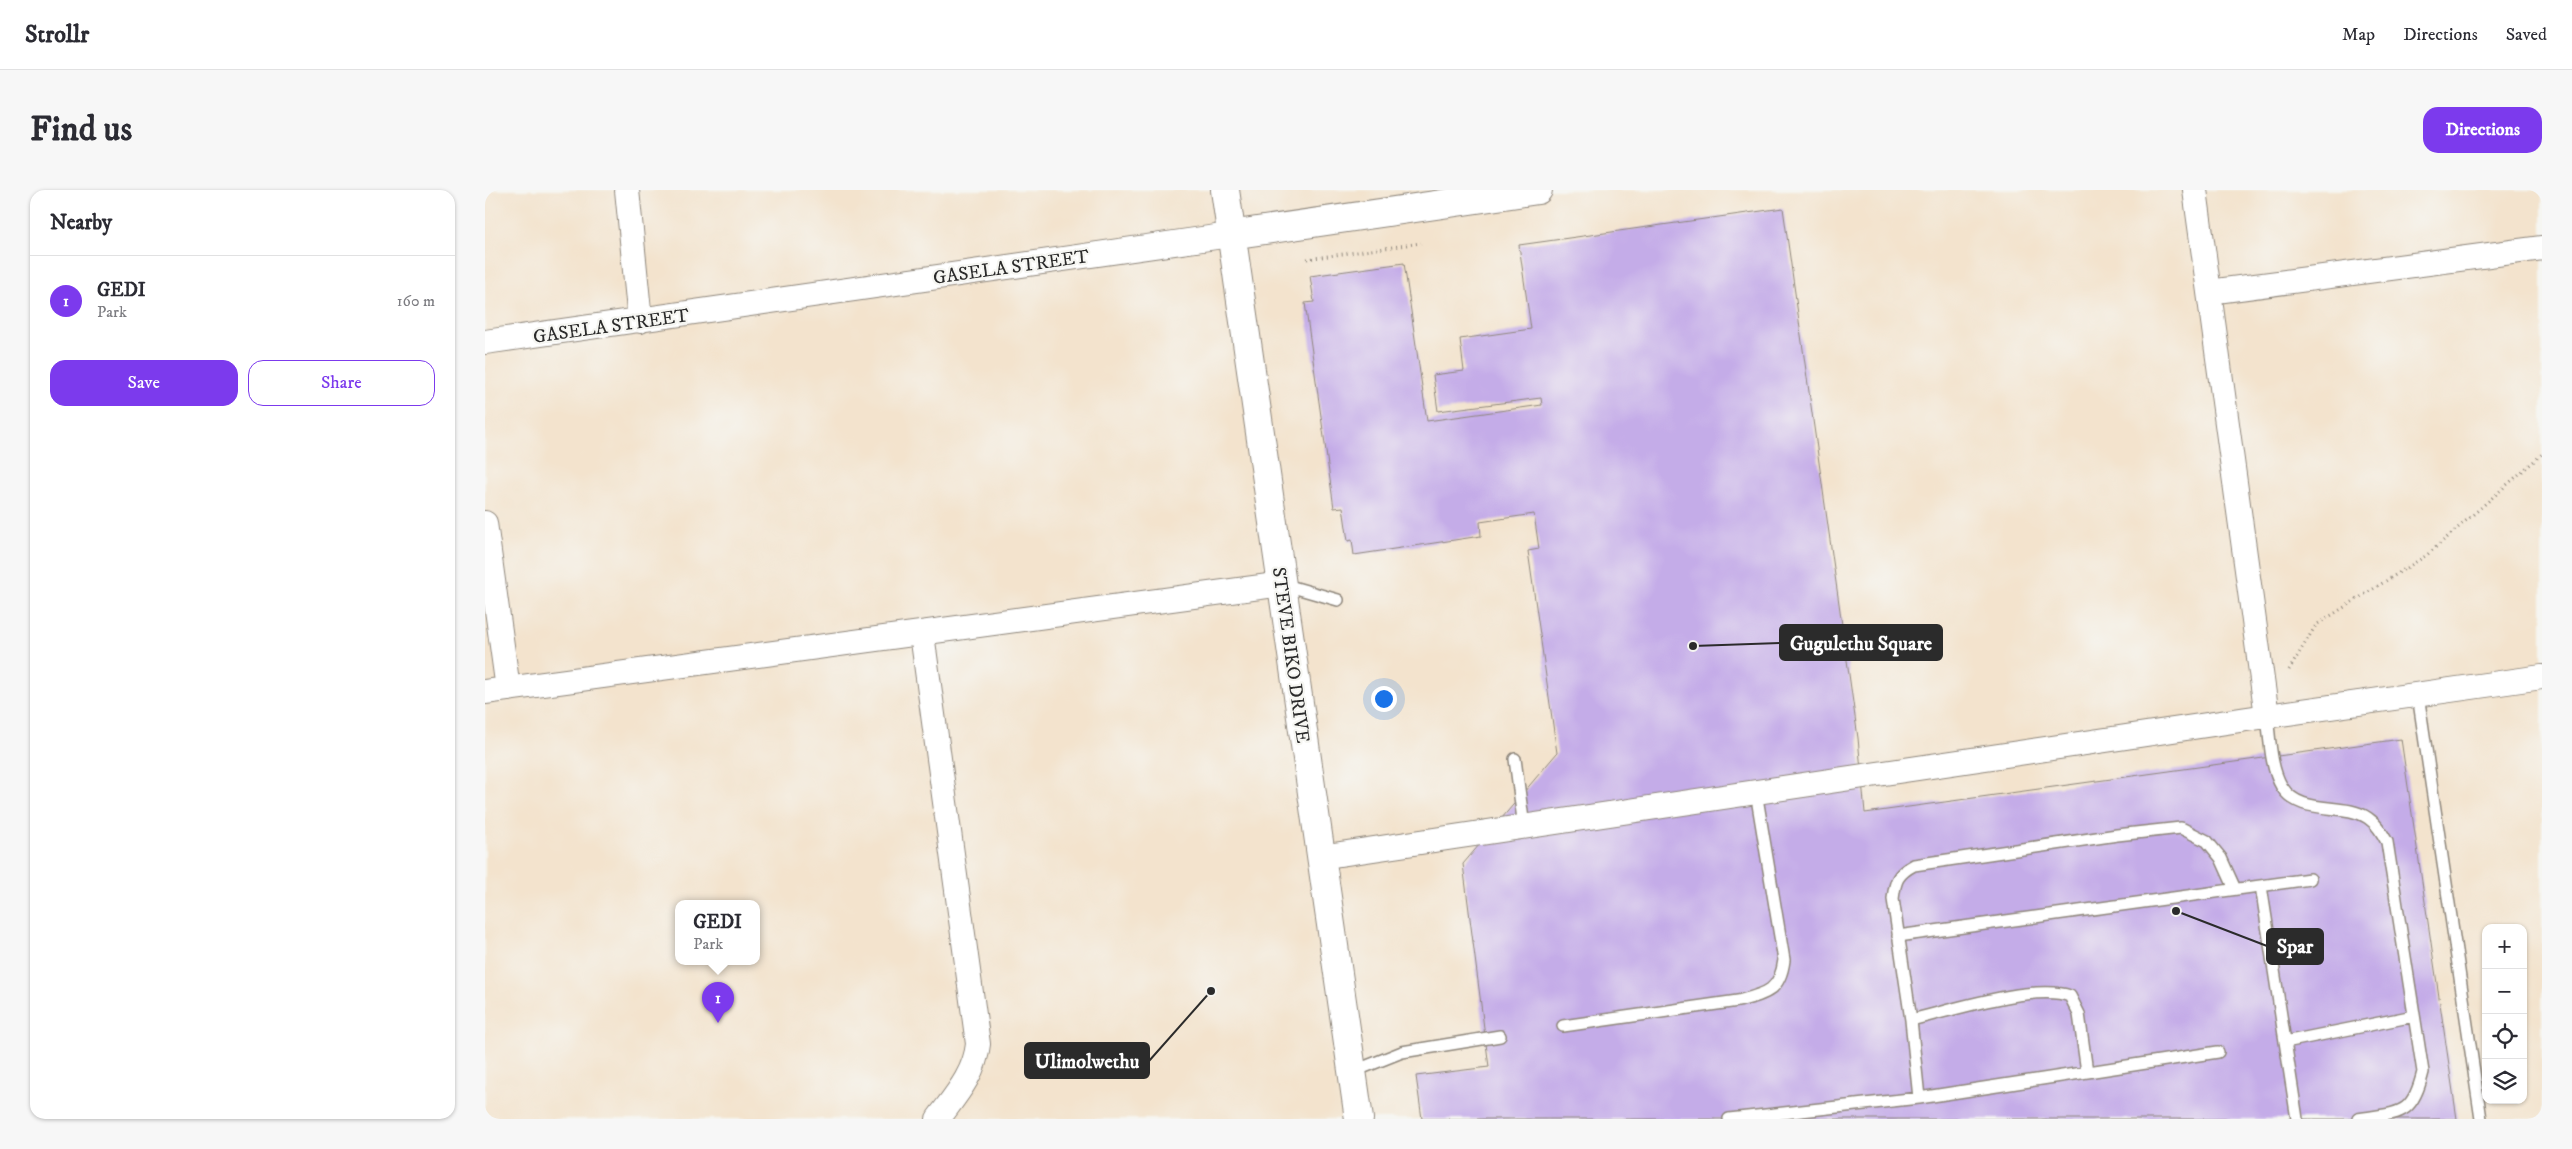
<!DOCTYPE html>
<html lang="en">
<head>
<meta charset="utf-8">
<style>
  body { margin:0; font-family:"IM FELL DW Pica",serif; background:#f7f7f7; color:#2b2b33 }
  .controls { position:absolute; right:15px; bottom:15px; display:grid; overflow:hidden; border-radius:10px; box-shadow:0 1px 4px #0004 }
  .controls button { width:45px; height:45px; display:grid; place-items:center; padding:0; border:0; border-bottom:1px solid #e1e1e2; background:#fff; color:#2b2b33; font:25px sans-serif }
  .you { position:absolute; left:898px; top:508px; width:18px; height:18px; margin:-12px; border:4px solid #fff; border-radius:50%; background:#1a73e8; box-shadow:0 0 0 8px #1a73e833 }
  .badge { display:grid; place-items:center; width:32px; height:32px; border-radius:50%; background:#7c3aed; color:#fff; font-size:16px; font-weight:700 }
  .pin { position:absolute; translate:-50% -41px; filter:drop-shadow(0 1px 2px #0008) }
  .pin::after { content:''; position:absolute; top:26px; width:18px; height:15px; background:inherit; clip-path:polygon(0 0,100% 0,50% 100%) }
  .popup { position:absolute; left:190px; top:710px; width:85px; height:65px; box-sizing:border-box; display:grid; place-content:center; border-radius:10px; background:#fff; filter:drop-shadow(0 1px 4px #0005); font-size:16px; white-space:nowrap; color:#7c7c81 }
  .popup b { font-size:19px; color:#2b2b33 }
  .popup::after { content:''; position:absolute; left:50%; top:100%; margin-left:-10px; border:10px solid transparent; border-top-color:#fff }
  .list { margin:0; padding:0; list-style:none }
  h2 { display:flex; justify-content:space-between; align-items:center; height:65px; margin:0; padding:0 20px; font-size:21px }
  h2 small { font-size:16px; font-weight:400; color:#7c7c81 }
  .list li { display:grid; grid-template-columns:32px 1fr auto; gap:15px; align-items:center; box-sizing:border-box; height:90px; padding:0 20px; border-top:1px solid #e1e1e2 }
  .list b { display:block; font-size:19px; white-space:nowrap }
  .list p { margin:0; font-size:16px; white-space:nowrap; color:#7c7c81 }
  .list em { font-size:16px; font-style:normal; color:#7c7c81 }
  .actions { display:flex; gap:10px; padding:15px 20px }
  .actions a { flex:1; padding:11px 0; border:1px solid #7c3aed; border-radius:15px; text-align:center; font-size:18px; color:#7c3aed }
  .actions .main { background:#7c3aed; color:#fff }
  .icon { flex:none; width:28px; height:28px; fill:none; stroke:currentColor; stroke-width:2; stroke-linecap:round; stroke-linejoin:round }
  .map { position:relative; flex:none; width:2057px; height:929px; overflow:hidden; border-radius:15px }
  header { display:flex; align-items:center; gap:30px; box-sizing:border-box; height:70px; padding:0 25px; background:#fff; border-bottom:1px solid #e1e1e2 }
  header strong { font-size:24px }
  nav { display:flex; gap:28px; margin-inline-start:auto; font-size:18px }
  .intro { display:flex; align-items:center; justify-content:space-between; box-sizing:border-box; height:120px; padding:0 30px }
  h1 { margin:0; font-size:35px }
  .button { padding:12px 22px; border-radius:15px; background:#7c3aed; color:#fff; font-size:18px; font-weight:700 }
  main { display:flex; gap:30px; padding:0 30px }
  aside { flex:1; background:#fff; border-radius:15px; box-shadow:0 1px 4px #0004 }
  .map>svg:first-child { display:block }
</style>
</head>
<body>
<header>
<strong>Strollr</strong>
<nav><a>Map</a><a>Directions</a><a>Saved</a></nav>
</header>
<div class="intro"><h1>Find us</h1><a class="button">Directions</a></div>
<main>
<aside>
<h2>Nearby<small></small></h2>
<ul class="list">
<li><span class="badge">1</span><div><b>GEDI</b><p>Park</p></div><em>160 m</em></li>
</ul>
<div class="actions"><a class="main">Save</a><a>Share</a></div>
</aside>
<div class="map">
<svg width="2057" height="929" viewBox="0 0 2057 929">
  <rect width="100%" height="100%" fill="#f6f6f2"/>
  <filter id="ink" filterUnits="userSpaceOnUse"><feTurbulence type="fractalNoise" baseFrequency=".02" numOctaves="2"/><feDisplacementMap in="SourceGraphic" scale="10" xChannelSelector="R" yChannelSelector="G"/><feConvolveMatrix kernelMatrix="1 2 1 2 8 2 1 2 1" color-interpolation-filters="sRGB"/></filter>
  <filter id="wash" filterUnits="userSpaceOnUse"><feTurbulence type="fractalNoise" baseFrequency=".0096" numOctaves="4" result="noise"/><feDisplacementMap in="SourceGraphic" scale="20" xChannelSelector="R" yChannelSelector="G"/><feGaussianBlur stdDeviation="1.12" result="paint"/><feColorMatrix in="noise" values="0 0 0 0 0 0 0 0 0 0 0 0 0 0 0 0 0 1.4 0 .05"/><feComposite in="paint" operator="in"/></filter>
  <g filter="url(#wash)">
    <rect width="100%" height="100%" fill="#f3e3cd"/>
    <g id="blocks">
      <path fill="#c4ace8" d="M 1298,18 L 1373,548 L 1380,623 L 1916,549 L 1972,929 L 937,929 L 931,886 L 1004,877 L 978,674 L 1072,563 L 1043,361 L 1054,359 L 1049,324 L 995,332 L 996,346 L 869,365 L 867,350 L 863,351 L 858,317 L 849,318 L 820,113 L 829,112 L 825,86 L 919,73 L 942,231 L 1057,215 L 1056,208 L 953,221 L 948,185 L 979,181 L 975,149 L 1046,139 L 1034,55 Z"/>
    </g>
  </g>
  <g filter="url(#ink)">
    <use href="#blocks" fill-opacity="0" stroke="#8f877c" stroke-width="1"/>
    <g fill="none" stroke-linecap="round" stroke-linejoin="round">
      <defs>
        <path id="service" d="M 797,394 L 853,410
          M 1933,505 L 1996,929
          M 1782,526 C 1785,548 1785,577 1797,597 C 1816,627 1857,611 1883,628 C 1892,634 1897,643 1902,652 L 1938,882 C 1927,927 1915,922 1873,929
          M 1030,569 L 1039,637
          M 1776,696 L 1812,929
          M 1413,746 L 1825,689
          M 1426,830 L 1408,709 C 1410,691 1412,684 1429,675 L 1632,645 L 1696,638 L 1722,651 L 1736,668 L 1750,699
          M 1078,836 L 1253,811 C 1280,804 1295,802 1299,770 L 1271,602
          M 1800,852 L 1929,826
          M 867,882 L 917,862 L 1015,846
          M 1434,908 L 1426,830 C 1464,821 1550,793 1585,806 L 1594,824 L 1602,882
          M 1244,929 L 1434,908 L 1733,862"/>
        <path id="minor" d="M 142,0 L 155,131
          M 1710,0 L 1782,526
          M 1724,102 L 2057,58
          M 0,152 L 745,45
          M 0,333 L 23,499
          M 437,444 L 493,854 C 490,884 470,906 453,929
          M 0,502 L 797,394
          M 835,667 L 1782,526 L 2057,487"/>
        <path id="tertiary" d="M 745,45 L 1053,0"/>
        <path id="secondary" d="M 740,0 L 874,929"/>
      </defs>
      <use href="#service" stroke="#8f877c" stroke-width="14"/>
      <use href="#minor" stroke="#8f877c" stroke-width="26"/>
      <use href="#tertiary" stroke="#8f877c" stroke-width="30"/>
      <use href="#secondary" stroke="#8f877c" stroke-width="30"/>
      <path stroke="#8f877c" stroke-width="3" stroke-dasharray="1 4" stroke-linecap="butt" d="M 822,69 L 936,53
        M 1804,480 L 1831,435 L 1942,365 L 2057,264"/>
      <use href="#service" stroke="#fff" stroke-width="11"/>
      <use href="#minor" stroke="#fff" stroke-width="24"/>
      <use href="#tertiary" stroke="#fff" stroke-width="28"/>
      <use href="#secondary" stroke="#fff" stroke-width="28"/>
    </g>
  </g>
  <g text-anchor="middle" stroke-width="4.5" stroke-linejoin="round" paint-order="stroke">
    <g font-size="19" fill="#2b2b2b" stroke="#f6f6f2">
      <text transform="translate(526 76) rotate(-8)" y="7">GASELA STREET</text>
      <text transform="translate(126 135) rotate(-8)" y="7">GASELA STREET</text>
      <text transform="translate(807 465) rotate(82)" y="7">STEVE BIKO DRIVE</text>
    </g>
  </g>
  <path fill="none" stroke="#2b2b2b" stroke-width="2" d="M1208 456L1295 453M1691 721L1782 756M726 801L664 871"/>
  <g fill="#2b2b2b" stroke="#f6f6f2" stroke-width="2">
    <circle cx="1208" cy="456" r="5"/>
    <circle cx="1691" cy="721" r="5"/>
    <circle cx="726" cy="801" r="5"/>
  </g>
  <g fill="#2b2b2b" stroke="#2b2b2b" stroke-width="2">
    <rect x="1295" y="435" width="162" height="35" rx="5"/>
    <rect x="1782" y="739" width="56" height="35" rx="5"/>
    <rect x="540" y="853" width="124" height="35" rx="5"/>
  </g>
  <g font-size="20" text-anchor="middle" font-weight="bold" fill="#fff">
    <text x="1376" y="460">Gugulethu Square</text>
    <text x="1810" y="763">Spar</text>
    <text x="602" y="878">Ulimolwethu</text>
  </g>
</svg>
<div class="controls">
<button>+</button>
<button>−</button>
<button><svg class="icon" aria-label="locate" viewBox="0 0 24 24"><circle cx="12" cy="12" r="6"/><path d="M12 2v4M12 18v4M2 12h4M18 12h4"/></svg></button>
<button><svg class="icon" aria-label="layers" viewBox="0 0 24 24"><path d="M12 4l9 5-9 5-9-5zM3 14l9 5 9-5"/></svg></button>
</div>
<div class="you"></div>
<div class="pin badge" style="left:233px;top:833px">1</div>
<div class="popup"><b>GEDI</b>Park</div>
</div>
</main>
</body>
</html>
